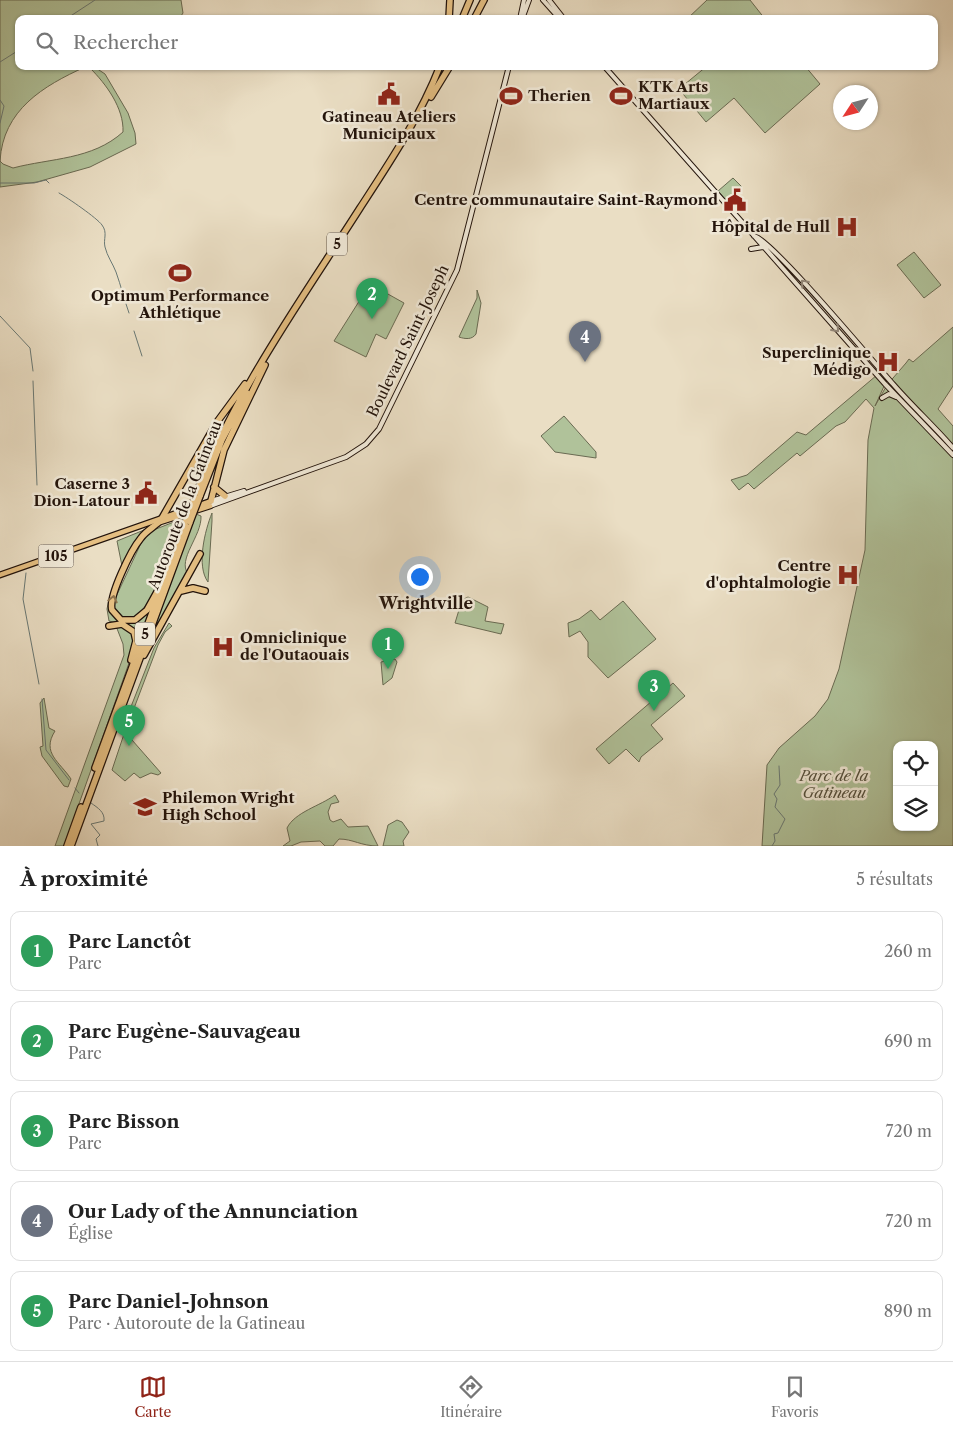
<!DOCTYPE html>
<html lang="fr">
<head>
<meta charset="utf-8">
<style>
  body { margin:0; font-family:"Libre Caslon Text",serif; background:#f6f6f6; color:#222 }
  .controls { position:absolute; right:15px; bottom:15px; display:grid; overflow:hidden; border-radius:10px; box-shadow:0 1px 4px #0004 }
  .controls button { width:45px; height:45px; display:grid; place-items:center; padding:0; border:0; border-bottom:1px solid #e0e0e0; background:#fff; color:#222; font:25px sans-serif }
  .compass { position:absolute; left:833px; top:85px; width:45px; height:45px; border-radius:50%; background:#fff; box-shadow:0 1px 4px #0004; rotate:234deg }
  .you { position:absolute; left:419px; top:576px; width:18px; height:18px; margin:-12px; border:4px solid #fff; border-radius:50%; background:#1a73e8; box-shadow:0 0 0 8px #1a73e833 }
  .badge { display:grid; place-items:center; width:32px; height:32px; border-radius:50%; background:#8f2418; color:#fff; font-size:16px; font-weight:700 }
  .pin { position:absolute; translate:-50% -41px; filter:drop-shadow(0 1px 2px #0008) }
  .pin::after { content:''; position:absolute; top:26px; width:18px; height:15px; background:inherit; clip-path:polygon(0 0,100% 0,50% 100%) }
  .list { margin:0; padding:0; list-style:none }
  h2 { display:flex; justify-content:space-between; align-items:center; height:65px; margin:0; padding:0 20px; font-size:21px }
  h2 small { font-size:16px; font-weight:400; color:#767676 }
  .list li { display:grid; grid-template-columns:32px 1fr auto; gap:15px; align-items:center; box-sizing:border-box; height:80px; margin:0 10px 10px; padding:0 10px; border:1px solid #e0e0e0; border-radius:10px }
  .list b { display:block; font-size:19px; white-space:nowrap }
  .list p { margin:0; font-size:16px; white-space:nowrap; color:#767676 }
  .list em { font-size:16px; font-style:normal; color:#767676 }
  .icon { flex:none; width:28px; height:28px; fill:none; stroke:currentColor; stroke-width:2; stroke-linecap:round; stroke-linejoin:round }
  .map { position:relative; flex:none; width:953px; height:846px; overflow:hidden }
  .search { position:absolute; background:#fff; box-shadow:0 1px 4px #0004; left:15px; right:15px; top:15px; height:55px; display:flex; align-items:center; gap:12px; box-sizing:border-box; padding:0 18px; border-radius:10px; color:#767676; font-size:19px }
  .sheet { height:515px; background:#fff }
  nav { display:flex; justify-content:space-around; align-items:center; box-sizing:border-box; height:70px; border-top:1px solid #e0e0e0; background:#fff; font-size:14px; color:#767676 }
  nav a { display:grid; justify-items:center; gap:2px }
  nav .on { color:#8f2418 }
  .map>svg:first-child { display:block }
</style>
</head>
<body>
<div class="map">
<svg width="953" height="846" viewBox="0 0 953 846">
  <rect width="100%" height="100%" fill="#eadec4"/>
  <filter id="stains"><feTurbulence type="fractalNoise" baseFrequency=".004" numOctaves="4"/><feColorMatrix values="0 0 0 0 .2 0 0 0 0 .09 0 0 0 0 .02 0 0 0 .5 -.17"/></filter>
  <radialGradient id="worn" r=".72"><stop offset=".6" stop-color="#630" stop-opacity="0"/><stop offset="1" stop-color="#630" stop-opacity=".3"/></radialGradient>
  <path fill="#b0c29a" stroke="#696a52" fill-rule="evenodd" d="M 0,0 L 181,0 L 183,13 L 179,19 L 19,19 L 19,66 L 93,66 L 105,74 L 128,113 L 135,133 L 136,144 L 90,167 L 37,182 L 0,187 ZM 85,67 L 90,68 C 106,84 124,108 123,132 C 92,160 51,158 13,168 L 3,164 L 0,161 C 3,110 43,86 85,67 Z
    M 707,0 L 750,0 L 765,19 L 687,19 Z
    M 707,66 L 805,66 L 820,84 L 765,133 L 734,98 L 706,122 L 679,89 Z
    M 733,178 L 742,187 L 727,201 L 718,191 Z
    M 914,252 L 941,285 L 924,298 L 897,265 Z
    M 370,284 L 404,303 L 386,339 L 376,334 L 366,357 L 334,341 Z
    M 477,290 L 481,303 L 476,334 C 472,340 465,339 459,337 L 477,298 Z
    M 953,327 L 953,386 L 938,409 L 953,426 L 953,846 L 762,846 L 767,765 L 779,748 L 815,716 L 828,699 L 839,669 L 865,550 L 868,440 L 874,408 L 866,399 L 845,422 L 836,426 L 800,456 L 797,453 L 754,489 L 748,483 L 739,490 L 731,480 L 747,475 L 797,432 L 806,435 L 877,375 L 885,384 L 875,406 L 887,385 L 906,363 L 909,359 L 913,362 ZM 897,745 L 934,745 L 934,827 L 897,827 Z
    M 564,416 L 596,452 L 596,458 L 555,452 L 541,436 Z
    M 212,513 L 212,521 L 208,582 C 196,566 205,530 212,513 Z
    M 196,514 L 201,516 C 202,536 177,559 188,574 L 149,642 Z
    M 184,518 C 172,548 159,598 134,618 L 120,617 L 114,610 L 114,601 L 143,539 L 151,531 Z
    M 149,528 L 122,566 L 117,541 Z
    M 468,597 L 488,607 L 485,621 L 504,624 L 501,634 L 455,623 L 462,600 Z
    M 109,599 L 110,605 L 128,623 L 151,609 L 139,641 L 130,626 L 109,621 L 107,609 Z
    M 623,601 L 656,639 L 608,678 L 588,657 L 588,642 L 580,631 L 569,637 L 568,623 L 579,619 L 591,610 L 600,620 Z
    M 169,623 L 172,626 L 165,632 L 158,645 L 125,732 L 161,773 L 158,775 L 151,773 L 140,778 L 134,773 L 125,781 L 112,770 L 124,734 L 123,727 L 154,648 Z
    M 119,625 L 132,632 L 134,638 L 129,663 L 64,846 L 55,846 L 124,655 L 123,644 L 116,626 Z
    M 395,659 L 397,662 L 392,678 L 383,685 L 381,662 Z
    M 673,683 L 685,696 L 651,725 L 663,739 L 641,757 L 639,762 L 626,749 L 609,764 L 596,749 Z
    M 44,698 L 49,728 L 55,731 C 41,753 60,762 71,779 L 68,787 L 64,786 L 42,756 L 40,747 L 43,746 L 40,703 Z
    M 335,795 L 339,802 L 331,804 L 328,812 L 330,820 L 333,822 L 341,819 L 348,827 L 368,826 L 378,846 C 361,846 353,839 339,839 L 333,846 L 325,846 L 320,841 L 301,842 L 291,846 L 283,846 L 290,841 L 287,828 C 295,812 320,806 335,795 Z
    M 397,820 L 402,822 L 409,832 L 403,841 L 404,846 L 383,846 L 388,825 Z"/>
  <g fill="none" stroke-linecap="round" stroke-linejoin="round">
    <path stroke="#697874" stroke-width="1" d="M 66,19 L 95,0
      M 0,62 L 19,50
      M 0,100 L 4,106 L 0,123
      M 0,183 L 34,183 L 46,180 L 49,183
      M 59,193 C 68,198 97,218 102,225 C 108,233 103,239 105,247 C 107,256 113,264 116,272 C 121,286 124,299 129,313
      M 0,316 L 30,348 L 33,371
      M 134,331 L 142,356
      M 33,381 L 37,485
      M 26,573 L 23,599 L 39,684
      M 42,699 L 46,750 L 69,780
      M 75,788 L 79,793
      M 91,803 C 98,808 105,812 104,821 L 91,824 L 100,835 L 96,839 L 98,846
      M 772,846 L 775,841 L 774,834 L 778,833 L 785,819 L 775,807 L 777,799 L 774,794 L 780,785 L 779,766"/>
    <defs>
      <path id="secondary" d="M 543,0 L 560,19
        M 549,0 L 564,19
        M 520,19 L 524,0
        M 522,19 L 529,0
        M 604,66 L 885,384 L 953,455
        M 747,227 L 754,229 L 759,225
        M 754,236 C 772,240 873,362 893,384 C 912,406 934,426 953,448
        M 751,249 L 763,247
        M 882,398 L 889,394 L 896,397
        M 211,501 L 244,491
        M 210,506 L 346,457 L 366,444 L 379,429 L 457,270 L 509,66"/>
      <path id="primary" d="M 157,523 L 210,506
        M 0,575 L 211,501"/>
      <path id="motorway" d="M 449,19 L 450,0
        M 462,19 L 470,0
        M 474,19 L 484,0
        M 431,97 L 450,66
        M 214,487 L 225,496
        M 200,496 L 222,440 L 247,393
        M 195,497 C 234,393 300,302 360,208 C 390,162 420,117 440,66
        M 211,501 L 224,450 L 265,365
        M 162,518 L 217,422 L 245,384
        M 181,591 L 193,588 L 205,591
        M 157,592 L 147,610 L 135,620 L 121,620 L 112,610 C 108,597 131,550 141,538 C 145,532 152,528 158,523
        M 109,626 L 122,624 L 134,632 L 136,641 L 131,660
        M 144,655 L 200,554
        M 95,768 L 185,523
        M 67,846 L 81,807
        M 71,846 L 190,522"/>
    </defs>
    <use href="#secondary" stroke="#22130b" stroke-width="6"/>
    <use href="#primary" stroke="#22130b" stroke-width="7"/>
    <use href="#motorway" stroke="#22130b" stroke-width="8"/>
    <use href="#secondary" stroke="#f1ead9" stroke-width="4"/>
    <use href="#primary" stroke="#e5bf82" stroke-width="4.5"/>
    <use href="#motorway" stroke="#e5bf82" stroke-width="5.5"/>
    <defs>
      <path id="motorway-bridge" d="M 190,522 L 200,496
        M 185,523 L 195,497"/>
    </defs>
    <use href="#motorway-bridge" stroke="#22130b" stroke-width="8" stroke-linecap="butt"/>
    <use href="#motorway-bridge" stroke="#e5bf82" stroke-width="5.5"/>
  </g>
  <defs><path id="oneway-chevron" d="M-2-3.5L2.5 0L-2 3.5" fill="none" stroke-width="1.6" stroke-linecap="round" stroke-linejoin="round" transform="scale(1.25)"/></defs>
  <g stroke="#94897c">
    <use href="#oneway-chevron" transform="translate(804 283) rotate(-131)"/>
    <use href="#oneway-chevron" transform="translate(836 329) rotate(48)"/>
  </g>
  <use stroke="#8d724c" href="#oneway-chevron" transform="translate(113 599) rotate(-77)"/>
  <defs>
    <symbol id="civic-bare" viewBox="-9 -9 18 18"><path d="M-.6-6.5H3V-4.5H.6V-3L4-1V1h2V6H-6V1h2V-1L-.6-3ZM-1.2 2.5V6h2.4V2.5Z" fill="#8f2418" stroke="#f1ead9" stroke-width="2.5" paint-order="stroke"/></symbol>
    <symbol id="stadium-bare" viewBox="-9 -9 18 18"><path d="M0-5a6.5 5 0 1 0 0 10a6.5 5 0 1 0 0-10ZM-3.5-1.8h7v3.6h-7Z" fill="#8f2418" stroke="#f1ead9" stroke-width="2.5" paint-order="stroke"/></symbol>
    <symbol id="hospital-bare" viewBox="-9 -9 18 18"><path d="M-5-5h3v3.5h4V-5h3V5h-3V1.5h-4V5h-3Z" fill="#8f2418" stroke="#f1ead9" stroke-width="2.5" paint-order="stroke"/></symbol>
    <symbol id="school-bare" viewBox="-9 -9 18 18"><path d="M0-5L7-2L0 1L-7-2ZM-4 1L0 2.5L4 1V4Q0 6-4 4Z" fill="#8f2418" stroke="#f1ead9" stroke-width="2.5" paint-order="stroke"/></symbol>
  </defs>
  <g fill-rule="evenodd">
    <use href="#civic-bare" x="373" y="78" width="32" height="32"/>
    <use href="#stadium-bare" x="495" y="80" width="32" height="32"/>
    <use href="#stadium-bare" x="605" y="80" width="32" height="32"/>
    <use href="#civic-bare" x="719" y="184" width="32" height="32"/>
    <use href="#hospital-bare" x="831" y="211" width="32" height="32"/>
    <use href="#stadium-bare" x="164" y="257" width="32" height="32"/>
    <use href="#hospital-bare" x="872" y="346" width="32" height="32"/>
    <use href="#civic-bare" x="130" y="477" width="32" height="32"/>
    <use href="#hospital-bare" x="832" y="559" width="32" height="32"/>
    <use href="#hospital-bare" x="207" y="631" width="32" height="32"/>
    <use href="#school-bare" x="129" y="791" width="32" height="32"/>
  </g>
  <g text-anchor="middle" stroke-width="5" stroke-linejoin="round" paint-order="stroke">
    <g fill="#f1ead9" stroke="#605449" stroke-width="1">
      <rect x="327" y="232.5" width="20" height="23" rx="4"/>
      <rect x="38.5" y="544.5" width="35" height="23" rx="4"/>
      <rect x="135" y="622.5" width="20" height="23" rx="4"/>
    </g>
    <g font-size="14" font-weight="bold" fill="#22130b">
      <text x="337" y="249">5</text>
      <text x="56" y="561">105</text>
      <text x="145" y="639">5</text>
    </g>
    <g font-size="15" font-weight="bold" fill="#22130b" stroke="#f1ead9" text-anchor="end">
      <text x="638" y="92" text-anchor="start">KTK Arts<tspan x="638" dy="17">Martiaux</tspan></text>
      <text x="528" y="101" text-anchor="start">Therien</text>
      <text x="389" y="122" text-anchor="middle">Gatineau Ateliers<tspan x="389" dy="17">Municipaux</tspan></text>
      <text x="718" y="205">Centre communautaire Saint-Raymond</text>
      <text x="830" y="232">Hôpital de Hull</text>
      <text x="180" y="301" text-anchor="middle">Optimum Performance<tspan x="180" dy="17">Athlétique</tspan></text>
      <text x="871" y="358">Superclinique<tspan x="871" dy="17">Médigo</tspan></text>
      <text x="130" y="489">Caserne 3<tspan x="130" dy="17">Dion-Latour</tspan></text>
      <text x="831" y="571">Centre<tspan x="831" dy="17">d'ophtalmologie</tspan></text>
      <text x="240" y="643" text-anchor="start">Omniclinique<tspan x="240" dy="17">de l'Outaouais</tspan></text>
      <text x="162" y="803" text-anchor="start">Philemon Wright<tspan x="162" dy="17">High School</tspan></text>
    </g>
    <g font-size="15" fill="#22130b" stroke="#f1ead9">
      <text transform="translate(408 341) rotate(-64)" y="5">Boulevard Saint-Joseph</text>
      <text transform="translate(185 505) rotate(-69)" y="5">Autoroute de la Gatineau</text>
    </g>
    <g font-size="15" font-style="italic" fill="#54503d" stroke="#f1ead9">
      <text x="834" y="781">Parc de la<tspan x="834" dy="17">Gatineau</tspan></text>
    </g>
    <g font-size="16" font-weight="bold" fill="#22130b" stroke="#f1ead9">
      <text x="426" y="609">Wrightville</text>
    </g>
  </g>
  <rect width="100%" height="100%" filter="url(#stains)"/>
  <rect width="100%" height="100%" fill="url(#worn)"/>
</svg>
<div class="controls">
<button><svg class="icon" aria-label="locate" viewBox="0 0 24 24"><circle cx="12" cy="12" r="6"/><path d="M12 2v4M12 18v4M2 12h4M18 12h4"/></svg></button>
<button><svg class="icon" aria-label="layers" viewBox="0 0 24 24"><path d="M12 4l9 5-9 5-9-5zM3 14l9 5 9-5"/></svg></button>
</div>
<svg class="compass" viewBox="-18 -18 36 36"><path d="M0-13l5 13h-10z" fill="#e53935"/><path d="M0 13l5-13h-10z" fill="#767676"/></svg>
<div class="you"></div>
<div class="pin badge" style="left:388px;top:669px;background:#2e9e5b">1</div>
<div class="pin badge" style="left:372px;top:319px;background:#2e9e5b">2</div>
<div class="pin badge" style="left:654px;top:711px;background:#2e9e5b">3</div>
<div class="pin badge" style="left:585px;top:362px;background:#6b7280">4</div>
<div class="pin badge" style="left:129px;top:746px;background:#2e9e5b">5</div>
<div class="search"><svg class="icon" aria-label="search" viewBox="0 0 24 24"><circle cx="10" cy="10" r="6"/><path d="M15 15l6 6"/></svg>Rechercher</div>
</div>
<section class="sheet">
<h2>À proximité<small>5 résultats</small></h2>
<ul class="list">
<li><span class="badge" style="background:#2e9e5b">1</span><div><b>Parc Lanctôt</b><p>Parc</p></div><em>260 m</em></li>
<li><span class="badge" style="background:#2e9e5b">2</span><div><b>Parc Eugène-Sauvageau</b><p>Parc</p></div><em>690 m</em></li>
<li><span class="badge" style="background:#2e9e5b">3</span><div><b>Parc Bisson</b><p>Parc</p></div><em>720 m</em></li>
<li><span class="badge" style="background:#6b7280">4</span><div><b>Our Lady of the Annunciation</b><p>Église</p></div><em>720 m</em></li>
<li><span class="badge" style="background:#2e9e5b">5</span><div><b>Parc Daniel-Johnson</b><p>Parc · Autoroute de la Gatineau</p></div><em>890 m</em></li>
</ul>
</section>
<nav>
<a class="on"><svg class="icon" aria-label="map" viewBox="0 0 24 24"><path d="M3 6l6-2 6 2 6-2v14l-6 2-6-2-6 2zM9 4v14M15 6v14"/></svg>Carte</a>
<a><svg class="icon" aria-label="directions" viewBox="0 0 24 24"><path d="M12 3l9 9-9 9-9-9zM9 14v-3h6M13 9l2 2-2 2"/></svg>Itinéraire</a>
<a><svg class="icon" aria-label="saved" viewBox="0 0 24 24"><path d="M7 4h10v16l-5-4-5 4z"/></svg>Favoris</a>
</nav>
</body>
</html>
